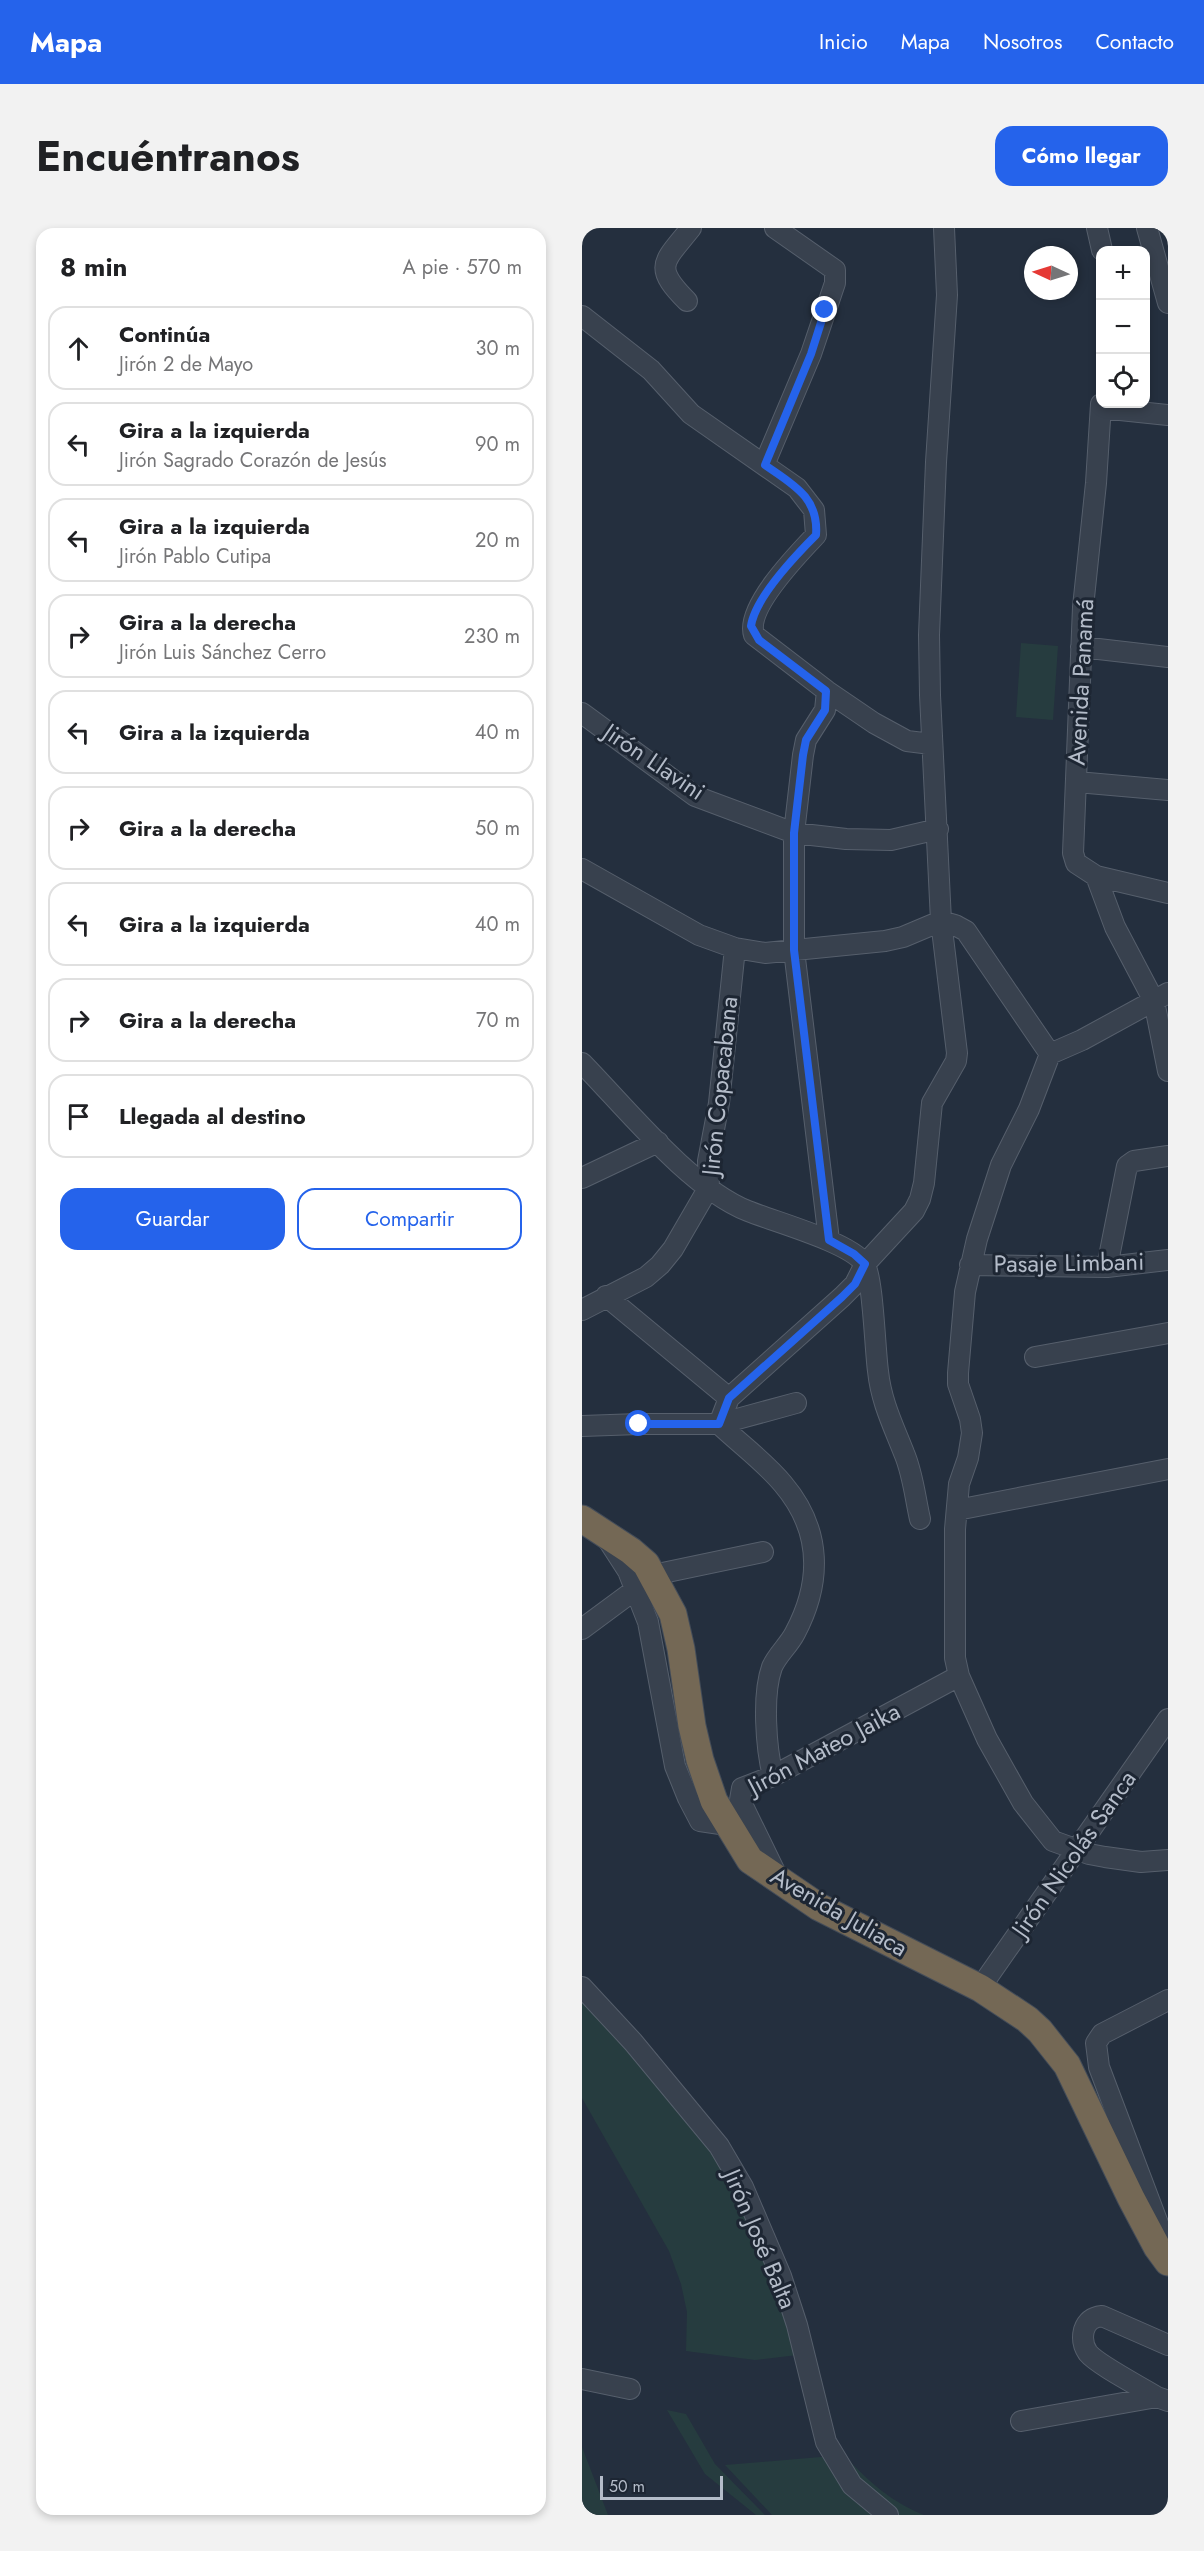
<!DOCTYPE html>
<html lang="es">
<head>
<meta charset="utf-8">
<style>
  body { margin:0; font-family:Jost,sans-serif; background:#f2f2f2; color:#202124 }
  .controls { position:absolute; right:18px; top:18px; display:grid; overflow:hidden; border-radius:12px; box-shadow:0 3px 9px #0003 }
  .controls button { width:54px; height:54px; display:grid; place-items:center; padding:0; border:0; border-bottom:2px solid #e0e0e0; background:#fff; color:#202124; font:30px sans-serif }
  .compass { position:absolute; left:442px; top:18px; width:54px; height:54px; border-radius:50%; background:#fff; box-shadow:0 3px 9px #0003; rotate:274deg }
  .scale { position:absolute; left:18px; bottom:15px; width:123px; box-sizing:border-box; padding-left:6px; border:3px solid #b4bcc9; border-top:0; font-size:16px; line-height:21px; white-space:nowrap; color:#b4bcc9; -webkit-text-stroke:4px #1d2633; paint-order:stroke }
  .stop { position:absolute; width:18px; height:18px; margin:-14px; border:4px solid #2563eb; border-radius:50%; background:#fff }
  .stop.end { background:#2563eb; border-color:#fff; box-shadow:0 2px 6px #0008 }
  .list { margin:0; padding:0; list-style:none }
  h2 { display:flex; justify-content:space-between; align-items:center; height:78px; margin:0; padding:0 24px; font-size:26px }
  h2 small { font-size:20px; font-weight:400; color:#757577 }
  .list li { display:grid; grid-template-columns:39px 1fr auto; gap:18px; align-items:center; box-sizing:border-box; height:84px; margin:0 12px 12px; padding:0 12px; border:2px solid #e0e0e0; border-radius:18px }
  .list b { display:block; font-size:22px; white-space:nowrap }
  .list p { margin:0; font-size:20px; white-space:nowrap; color:#757577 }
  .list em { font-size:20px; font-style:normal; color:#757577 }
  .actions { display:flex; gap:12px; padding:18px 24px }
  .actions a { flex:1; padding:14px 0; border:2px solid #2563eb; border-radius:18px; text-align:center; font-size:21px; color:#2563eb }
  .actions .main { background:#2563eb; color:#fff }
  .icon { flex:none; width:33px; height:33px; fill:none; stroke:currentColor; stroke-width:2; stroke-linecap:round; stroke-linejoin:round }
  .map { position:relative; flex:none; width:586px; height:2287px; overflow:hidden; border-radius:18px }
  header { display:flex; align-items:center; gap:36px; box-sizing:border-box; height:84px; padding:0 30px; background:#2563eb; color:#fff }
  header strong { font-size:28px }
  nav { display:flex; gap:33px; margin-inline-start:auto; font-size:21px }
  .intro { display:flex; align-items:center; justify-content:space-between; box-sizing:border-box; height:144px; padding:0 36px }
  h1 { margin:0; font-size:42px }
  .button { padding:15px 27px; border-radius:18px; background:#2563eb; color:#fff; font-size:21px; font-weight:700 }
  main { display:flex; gap:36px; padding:0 36px }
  aside { flex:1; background:#fff; border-radius:18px; box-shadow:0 3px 9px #0003 }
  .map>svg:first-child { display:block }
</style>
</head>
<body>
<header>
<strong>Mapa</strong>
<nav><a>Inicio</a><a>Mapa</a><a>Nosotros</a><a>Contacto</a></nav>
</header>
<div class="intro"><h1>Encuéntranos</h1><a class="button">Cómo llegar</a></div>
<main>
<aside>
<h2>8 min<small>A pie · 570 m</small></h2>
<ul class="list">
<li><svg class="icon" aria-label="ahead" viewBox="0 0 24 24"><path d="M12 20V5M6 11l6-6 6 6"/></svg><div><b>Continúa</b><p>Jirón 2 de Mayo</p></div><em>30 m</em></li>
<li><svg class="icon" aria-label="left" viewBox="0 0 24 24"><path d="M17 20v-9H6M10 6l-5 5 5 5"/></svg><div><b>Gira a la izquierda</b><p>Jirón Sagrado Corazón de Jesús</p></div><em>90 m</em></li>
<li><svg class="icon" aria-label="left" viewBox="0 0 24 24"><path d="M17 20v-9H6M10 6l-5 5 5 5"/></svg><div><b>Gira a la izquierda</b><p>Jirón Pablo Cutipa</p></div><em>20 m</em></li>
<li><svg class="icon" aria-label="right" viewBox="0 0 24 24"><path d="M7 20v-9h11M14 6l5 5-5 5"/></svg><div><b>Gira a la derecha</b><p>Jirón Luis Sánchez Cerro</p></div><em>230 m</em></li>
<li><svg class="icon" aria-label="left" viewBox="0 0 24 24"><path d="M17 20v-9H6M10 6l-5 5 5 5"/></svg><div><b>Gira a la izquierda</b></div><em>40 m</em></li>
<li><svg class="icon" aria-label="right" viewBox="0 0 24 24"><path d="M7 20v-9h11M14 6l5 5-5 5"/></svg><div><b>Gira a la derecha</b></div><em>50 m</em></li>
<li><svg class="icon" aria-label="left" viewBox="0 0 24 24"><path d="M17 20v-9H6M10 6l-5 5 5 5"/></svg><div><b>Gira a la izquierda</b></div><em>40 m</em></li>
<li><svg class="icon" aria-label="right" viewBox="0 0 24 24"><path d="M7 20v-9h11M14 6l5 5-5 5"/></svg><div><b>Gira a la derecha</b></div><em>70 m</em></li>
<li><svg class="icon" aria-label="arrive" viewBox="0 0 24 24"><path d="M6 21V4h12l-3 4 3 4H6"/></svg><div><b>Llegada al destino</b></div></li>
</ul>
<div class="actions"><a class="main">Guardar</a><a>Compartir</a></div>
</aside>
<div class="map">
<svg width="586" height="2287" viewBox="0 0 586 2287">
  <rect width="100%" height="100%" fill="#242f3e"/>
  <path fill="#263c3f" d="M 439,415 L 476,418 L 471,492 L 434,489 Z
    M 0,1754 L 139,1914 L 224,2126 L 173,2132 L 104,2123 L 105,2084 L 99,2056 L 87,2023 L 0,1870 Z
    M 85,2182 L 104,2186 L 133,2236 L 183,2287 L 174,2287 L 123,2246 Z
    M 0,2219 L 26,2287 L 0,2287 Z
    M 262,2227 C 286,2253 309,2274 342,2287 L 190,2287 L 143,2237 Z"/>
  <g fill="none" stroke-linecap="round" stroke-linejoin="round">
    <defs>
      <path id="minor" d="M 515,0 L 520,22
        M 565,0 L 586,75
        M 105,73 C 70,38 82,34 109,0
        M 0,88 L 69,142 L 109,186 L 215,260 L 232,282 L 234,307 C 216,326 163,380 172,407 L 245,463 L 292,495 L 325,513 L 349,516
        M 519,176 L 514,255 L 501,379 L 491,625 L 494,635 L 514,648 L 586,665
        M 519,180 L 586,187
        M 182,237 L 229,126 L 253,55 L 253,42 L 193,0
        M 499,419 L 586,429
        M 245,463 L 243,482 L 224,512 L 221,527 L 212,605 L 212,722 L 247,1012
        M 0,485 L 113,568 L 212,605 L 264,611 L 309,612 L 356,601
        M 495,554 L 586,562
        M 0,641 L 117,707 L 153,720 L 183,725 L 303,713 L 321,709 L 359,693
        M 514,648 L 533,699 L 572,773 L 586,843
        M 359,693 L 373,697 L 384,703 L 468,826
        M 586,765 L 500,812 L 468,826 L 447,881 L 419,937 L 395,1011 L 383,1064 L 376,1145 L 376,1156 L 388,1191 L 390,1205 L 386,1230 L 377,1256 L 373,1301 L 373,1430 L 377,1448 L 405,1511 L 441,1575 L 471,1613 L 507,1626 L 523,1629 L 559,1634 L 586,1632
        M 0,835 C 45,881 108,960 166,983 C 193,994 267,1014 282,1035 C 291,1047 293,1122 296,1143 C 299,1173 311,1197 322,1225 C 331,1246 333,1269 338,1291
        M 0,950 L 76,914
        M 388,1037 L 525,1039 L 586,1032
        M 525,1039 L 545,938 L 552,933 L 586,928
        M 24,1068 L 147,1170
        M 0,1082 L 64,1049 L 78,1037 L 91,1021 L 127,959 L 126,933 L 137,875 L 153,720
        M 453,1129 L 586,1105
        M 0,1198 L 57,1196 L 137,1196 L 214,1175
        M 375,1282 L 586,1241
        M 26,1312 L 46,1343 L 66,1394 L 93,1538 L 106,1570 L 118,1593 L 145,1597
        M 71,1347 L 181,1324
        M 0,1401 L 54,1361
        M 191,1548 C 184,1520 180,1467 190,1439 C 195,1427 207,1417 213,1405 C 240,1354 240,1302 201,1256 C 183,1234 158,1216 137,1196 L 147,1170 L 260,1069 L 273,1056 L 283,1036 L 332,983 L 338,971 L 342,955 L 350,875 L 374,833 L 375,825 L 359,693 L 348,467 L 347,407 L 354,234 L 365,67 L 362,0
        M 196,1650 L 158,1572 L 160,1560 L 191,1548 L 377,1448
        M 0,1759 L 51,1814 L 137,1918 L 161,1959 L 199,2048 L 215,2097 L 244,2214 L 270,2257 L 306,2287
        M 398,1760 L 586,1491
        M 580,2006 L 517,1839 L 514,1815 L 520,1806 L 586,1772
        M 586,2117 L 520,2088 C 511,2089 505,2093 502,2102 C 500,2110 501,2118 506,2125 C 516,2137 559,2159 575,2169 L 586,2173
        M 0,2151 L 48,2161
        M 439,2193 L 575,2169"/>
      <path id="highway" d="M 0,1291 L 49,1323 L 64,1336 L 91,1386 L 99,1421 L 110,1498 L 118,1532 L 132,1573 L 168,1632 L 237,1679 L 398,1760 L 445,1791 L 458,1803 L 485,1837 L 549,1970 L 575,2019 L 586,2034"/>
    </defs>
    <use href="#minor" stroke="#565f6c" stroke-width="22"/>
    <use href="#highway" stroke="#434c59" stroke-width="29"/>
    <use href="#minor" stroke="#38414e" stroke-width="20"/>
    <use href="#highway" stroke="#746855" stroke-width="27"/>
  </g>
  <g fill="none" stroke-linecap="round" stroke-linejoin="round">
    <path stroke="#2563eb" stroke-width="8" d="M 57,1196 L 137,1196 L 147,1170 L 260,1069 L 273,1056 L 283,1036 L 272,1026 L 247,1012 L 212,722 L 212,605 L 221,527 L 224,512 L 243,482 L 244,463 L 177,412 L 169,398 C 173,370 214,327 234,307 C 237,269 210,256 183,237 L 229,126 L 243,82"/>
  </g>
  <g text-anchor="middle" stroke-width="6" stroke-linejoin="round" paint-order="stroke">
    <g font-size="24" fill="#b4bcc9" stroke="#1d2633">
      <text transform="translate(499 454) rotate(-87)" y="8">Avenida Panamá</text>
      <text transform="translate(72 534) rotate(34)" y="8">Jirón Llavini</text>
      <text transform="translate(138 858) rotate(-84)" y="8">Jirón Copacabana</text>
      <text transform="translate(487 1035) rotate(-1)" y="8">Pasaje Limbani</text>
      <text transform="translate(242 1521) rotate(-28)" y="8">Jirón Mateo Jaika</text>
      <text transform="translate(492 1626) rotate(-55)" y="8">Jirón Nicolás Sanca</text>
      <text transform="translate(257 1684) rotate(30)" y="8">Avenida Juliaca</text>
      <text transform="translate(178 2011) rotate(67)" y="8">Jirón José Balta</text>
    </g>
  </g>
</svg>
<div class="controls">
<button>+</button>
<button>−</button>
<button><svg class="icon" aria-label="locate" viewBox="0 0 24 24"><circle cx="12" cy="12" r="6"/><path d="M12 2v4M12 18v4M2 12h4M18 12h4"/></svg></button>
</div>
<svg class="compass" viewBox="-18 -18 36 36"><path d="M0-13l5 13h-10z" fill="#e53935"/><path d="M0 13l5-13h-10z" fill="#757577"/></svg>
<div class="scale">50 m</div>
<div class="stop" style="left:57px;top:1196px"></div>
<div class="stop end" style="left:243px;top:82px"></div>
</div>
</main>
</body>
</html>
